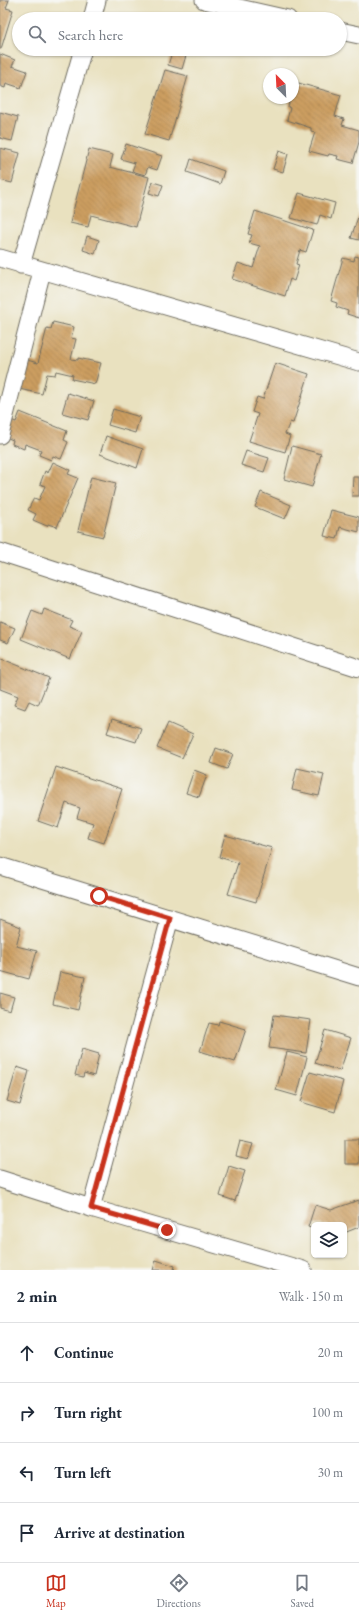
<!DOCTYPE html>
<html lang="en">
<head>
<meta charset="utf-8">
<style>
  body { margin:0; font-family:"EB Garamond",serif; background:#f6f6f7; color:#1f2937 }
  .controls { position:absolute; right:12px; bottom:12px; display:grid; overflow:hidden; border-radius:6px; box-shadow:0 1px 3px #0004 }
  .controls button { width:36px; height:36px; display:grid; place-items:center; padding:0; border:0; border-bottom:1px solid #e0e1e3; background:#fff; color:#1f2937; font:20px sans-serif }
  .compass { position:absolute; left:263px; top:68px; width:36px; height:36px; border-radius:50%; background:#fff; box-shadow:0 1px 3px #0004; rotate:336deg }
  .stop { position:absolute; width:12px; height:12px; margin:-9px; border:3px solid #c8321e; border-radius:50%; background:#fff }
  .stop.end { background:#c8321e; border-color:#fff; box-shadow:0 1px 4px #0008 }
  .list { margin:0; padding:0; list-style:none }
  h2 { display:flex; justify-content:space-between; align-items:center; height:52px; margin:0; padding:0 16px; font-size:17px }
  h2 small { font-size:13px; font-weight:400; color:#747a83 }
  .list li { display:grid; grid-template-columns:26px 1fr auto; gap:12px; align-items:center; box-sizing:border-box; height:60px; padding:0 16px; border-top:1px solid #e0e1e3 }
  .list b { display:block; font-size:15px; white-space:nowrap }
  .list em { font-size:13px; font-style:normal; color:#747a83 }
  .icon { flex:none; width:22px; height:22px; fill:none; stroke:currentColor; stroke-width:2; stroke-linecap:round; stroke-linejoin:round }
  .map { position:relative; flex:none; width:359px; height:1270px; overflow:hidden }
  .search { position:absolute; background:#fff; box-shadow:0 1px 3px #0004; left:12px; right:12px; top:12px; height:44px; display:flex; align-items:center; gap:10px; box-sizing:border-box; padding:0 14px; border-radius:22px; color:#747a83; font-size:15px }
  .sheet { height:292px; background:#fff }
  nav { display:flex; justify-content:space-around; align-items:center; box-sizing:border-box; height:56px; border-top:1px solid #e0e1e3; background:#fff; font-size:11px; color:#747a83 }
  nav a { display:grid; justify-items:center; gap:2px }
  nav .on { color:#c8321e }
  .map>svg:first-child { display:block }
</style>
</head>
<body>
<div class="map">
<svg width="359" height="1270" viewBox="0 0 359 1270">
  <defs>
    <pattern id="building-back-hatch" width="6" height="6" patternUnits="userSpaceOnUse"><rect width="6" height="6" fill="#cc9e60"/><path d="M-1 5l2 2M0 0l6 6M5-1l2 2" fill="none" stroke="#a6814f"/></pattern>
  </defs>
  <rect width="100%" height="100%" fill="#f6f6f2"/>
  <filter id="ink" filterUnits="userSpaceOnUse"><feTurbulence type="fractalNoise" baseFrequency=".025" numOctaves="2"/><feDisplacementMap in="SourceGraphic" scale="8" xChannelSelector="R" yChannelSelector="G"/><feConvolveMatrix kernelMatrix="1 2 1 2 8 2 1 2 1" color-interpolation-filters="sRGB"/></filter>
  <filter id="wash" filterUnits="userSpaceOnUse"><feTurbulence type="fractalNoise" baseFrequency=".012" numOctaves="4" result="noise"/><feDisplacementMap in="SourceGraphic" scale="16" xChannelSelector="R" yChannelSelector="G"/><feGaussianBlur stdDeviation="0.9" result="paint"/><feColorMatrix in="noise" values="0 0 0 0 0 0 0 0 0 0 0 0 0 0 0 0 0 1.4 0 .05"/><feComposite in="paint" operator="in"/></filter>
  <g filter="url(#wash)">
    <rect width="100%" height="100%" fill="#e9e1bf"/>
    <g id="blocks">
      <path fill="url(#building-back-hatch)" d="M 0,0 L 9,0 L 6,8 L 13,10 L 1,49 L 0,49 Z
        M 173,49 L 188,49 L 182,69 L 168,65 Z
        M 0,54 L 15,60 L 12,66 L 27,71 L 21,88 L 6,83 L 5,88 L 0,86 Z
        M 165,70 L 188,76 L 169,141 L 145,134 Z
        M 295,82 L 341,95 L 335,116 L 344,119 L 342,125 L 359,130 L 359,142 L 353,163 L 337,159 L 338,156 L 329,154 L 328,156 L 309,151 L 315,132 L 311,131 L 311,128 L 287,120 L 290,108 L 288,107 L 290,98 L 293,98 Z
        M 0,112 L 18,117 L 12,141 L 0,138 Z
        M 126,144 L 162,156 L 157,170 L 148,167 L 145,175 L 132,171 L 135,163 L 121,159 Z
        M 0,148 L 20,153 L 12,183 L 0,180 Z
        M 89,149 L 113,155 L 110,167 L 149,177 L 136,227 L 91,215 L 88,227 L 70,223 Z
        M 279,151 L 288,154 L 283,172 L 273,169 Z
        M 191,159 L 224,171 L 220,184 L 187,172 Z
        M 153,182 L 163,185 L 159,196 L 149,193 Z
        M 299,193 L 335,203 L 331,219 L 320,215 L 317,225 L 291,218 Z
        M 255,211 L 313,230 L 306,252 L 300,250 L 296,264 L 299,265 L 294,281 L 290,279 L 285,296 L 232,279 L 238,263 L 253,268 L 260,246 L 249,243 L 252,235 L 248,234 Z
        M 359,214 L 359,240 L 351,238 Z
        M 87,236 L 99,240 L 95,254 L 83,250 Z
        M 355,256 L 359,257 L 359,318 L 347,314 L 348,311 L 336,307 L 337,303 L 331,301 L 343,258 L 354,261 Z
        M 53,322 L 74,327 L 71,338 L 76,339 L 71,359 L 78,360 L 78,358 L 101,363 L 95,384 L 72,379 L 73,375 L 56,371 L 55,375 L 47,374 L 42,394 L 19,389 L 27,360 L 38,363 L 47,328 L 51,329 Z
        M 275,363 L 309,374 L 293,423 L 290,422 L 285,434 L 290,436 L 285,452 L 249,441 L 258,414 L 252,412 L 257,397 L 263,399 Z
        M 68,393 L 94,401 L 88,420 L 62,413 Z
        M 113,409 L 140,417 L 135,433 L 108,425 Z
        M 20,412 L 67,431 L 64,440 L 68,442 L 61,459 L 53,456 L 51,460 L 39,455 L 41,450 L 25,444 L 24,449 L 12,444 L 13,440 L 5,437 L 11,420 L 16,422 Z
        M 106,436 L 143,449 L 137,468 L 100,454 Z
        M 292,446 L 321,454 L 312,487 L 284,479 Z
        M 246,451 L 269,458 L 264,472 L 241,465 Z
        M 53,462 L 70,470 L 68,474 L 78,478 L 57,527 L 48,524 L 47,526 L 33,520 L 36,514 L 28,510 L 34,498 L 39,500 L 45,486 L 40,484 L 45,471 L 48,473 Z
        M 91,477 L 116,483 L 103,537 L 78,531 Z
        M 353,477 L 359,477 L 359,496 L 352,496 Z
        M 261,492 L 291,505 L 285,519 L 255,507 Z
        M 331,510 L 359,517 L 359,532 L 340,527 L 337,539 L 324,536 Z
        M 44,609 L 72,620 L 69,626 L 82,631 L 70,659 L 21,639 L 32,611 L 42,615 Z
        M 0,622 L 15,628 L 8,643 L 0,640 Z
        M 0,658 L 49,678 L 38,705 L 29,701 L 25,709 L 14,705 L 18,696 L 0,689 Z
        M 112,719 L 141,728 L 136,742 L 107,733 Z
        M 168,723 L 193,734 L 182,758 L 157,748 Z
        M 216,748 L 233,754 L 227,769 L 211,763 Z
        M 56,767 L 122,789 L 104,843 L 88,838 L 93,823 L 77,818 L 80,808 L 66,803 L 58,828 L 38,821 Z
        M 297,768 L 324,774 L 319,796 L 292,790 Z
        M 194,770 L 207,775 L 199,797 L 186,793 Z
        M 225,835 L 272,848 L 256,902 L 228,894 L 238,863 L 219,857 Z
        M 0,919 L 21,927 L 16,946 L 37,951 L 29,979 L 0,971 Z
        M 60,972 L 85,977 L 78,1010 L 53,1004 Z
        M 0,993 L 14,997 L 10,1011 L 0,1008 Z
        M 274,1015 L 311,1020 L 306,1053 L 269,1048 Z
        M 219,1021 L 246,1029 L 235,1062 L 200,1051 L 209,1023 L 218,1025 Z
        M 325,1030 L 351,1038 L 340,1071 L 315,1063 Z
        M 82,1049 L 99,1054 L 94,1076 L 84,1073 L 83,1077 L 75,1075 Z
        M 287,1052 L 307,1057 L 297,1096 L 276,1090 Z
        M 17,1067 L 29,1071 L 20,1105 L 7,1101 Z
        M 310,1072 L 343,1081 L 335,1112 L 301,1102 Z
        M 345,1139 L 359,1139 L 359,1164 L 345,1164 Z
        M 240,1141 L 253,1144 L 248,1159 L 236,1156 Z
        M 229,1166 L 245,1171 L 235,1201 L 220,1196 Z
        M 359,1200 L 359,1227 L 344,1233 L 344,1225 L 314,1225 L 314,1229 L 308,1227 L 315,1205 L 331,1210 Z
        M 156,1260 L 175,1266 L 174,1270 L 153,1270 Z"/>
    </g>
  </g>
  <g filter="url(#ink)">
    <use href="#blocks" fill-opacity="0" stroke="#6e6b5f" stroke-width="1"/>
    <g fill="none" stroke-linecap="round" stroke-linejoin="round">
      <defs>
        <path id="street" d="M 204,0 L 288,19
          M 92,19 L 97,0
          M 340,31 L 359,35
          M 0,258 L 359,362
          M 21,265 L 83,49
          M 0,435 L 42,271
          M 0,552 L 359,668
          M 0,866 L 359,977
          M 0,1179 L 91,1208 L 303,1270
          M 91,1208 L 170,918"/>
      </defs>
      <use href="#street" stroke="#6e6b5f" stroke-width="19"/>
      <use href="#street" stroke="#fff" stroke-width="17"/>
    </g>
  </g>
  <g fill="none" stroke-linecap="round" stroke-linejoin="round" filter="url(#ink)">
    <path stroke="#c8321e" stroke-width="5" d="M 99,896 L 170,918 L 91,1208 L 167,1230"/>
  </g>
</svg>
<div class="controls">
<button><svg class="icon" aria-label="layers" viewBox="0 0 24 24"><path d="M12 4l9 5-9 5-9-5zM3 14l9 5 9-5"/></svg></button>
</div>
<svg class="compass" viewBox="-18 -18 36 36"><path d="M0-13l5 13h-10z" fill="#e53935"/><path d="M0 13l5-13h-10z" fill="#747a83"/></svg>
<div class="stop" style="left:99px;top:896px"></div>
<div class="stop end" style="left:167px;top:1230px"></div>
<div class="search"><svg class="icon" aria-label="search" viewBox="0 0 24 24"><circle cx="10" cy="10" r="6"/><path d="M15 15l6 6"/></svg>Search here</div>
</div>
<section class="sheet">
<h2>2 min<small>Walk · 150 m</small></h2>
<ul class="list">
<li><svg class="icon" aria-label="ahead" viewBox="0 0 24 24"><path d="M12 20V5M6 11l6-6 6 6"/></svg><div><b>Continue</b></div><em>20 m</em></li>
<li><svg class="icon" aria-label="right" viewBox="0 0 24 24"><path d="M7 20v-9h11M14 6l5 5-5 5"/></svg><div><b>Turn right</b></div><em>100 m</em></li>
<li><svg class="icon" aria-label="left" viewBox="0 0 24 24"><path d="M17 20v-9H6M10 6l-5 5 5 5"/></svg><div><b>Turn left</b></div><em>30 m</em></li>
<li><svg class="icon" aria-label="arrive" viewBox="0 0 24 24"><path d="M6 21V4h12l-3 4 3 4H6"/></svg><div><b>Arrive at destination</b></div></li>
</ul>
</section>
<nav>
<a class="on"><svg class="icon" aria-label="map" viewBox="0 0 24 24"><path d="M3 6l6-2 6 2 6-2v14l-6 2-6-2-6 2zM9 4v14M15 6v14"/></svg>Map</a>
<a><svg class="icon" aria-label="directions" viewBox="0 0 24 24"><path d="M12 3l9 9-9 9-9-9zM9 14v-3h6M13 9l2 2-2 2"/></svg>Directions</a>
<a><svg class="icon" aria-label="saved" viewBox="0 0 24 24"><path d="M7 4h10v16l-5-4-5 4z"/></svg>Saved</a>
</nav>
</body>
</html>
